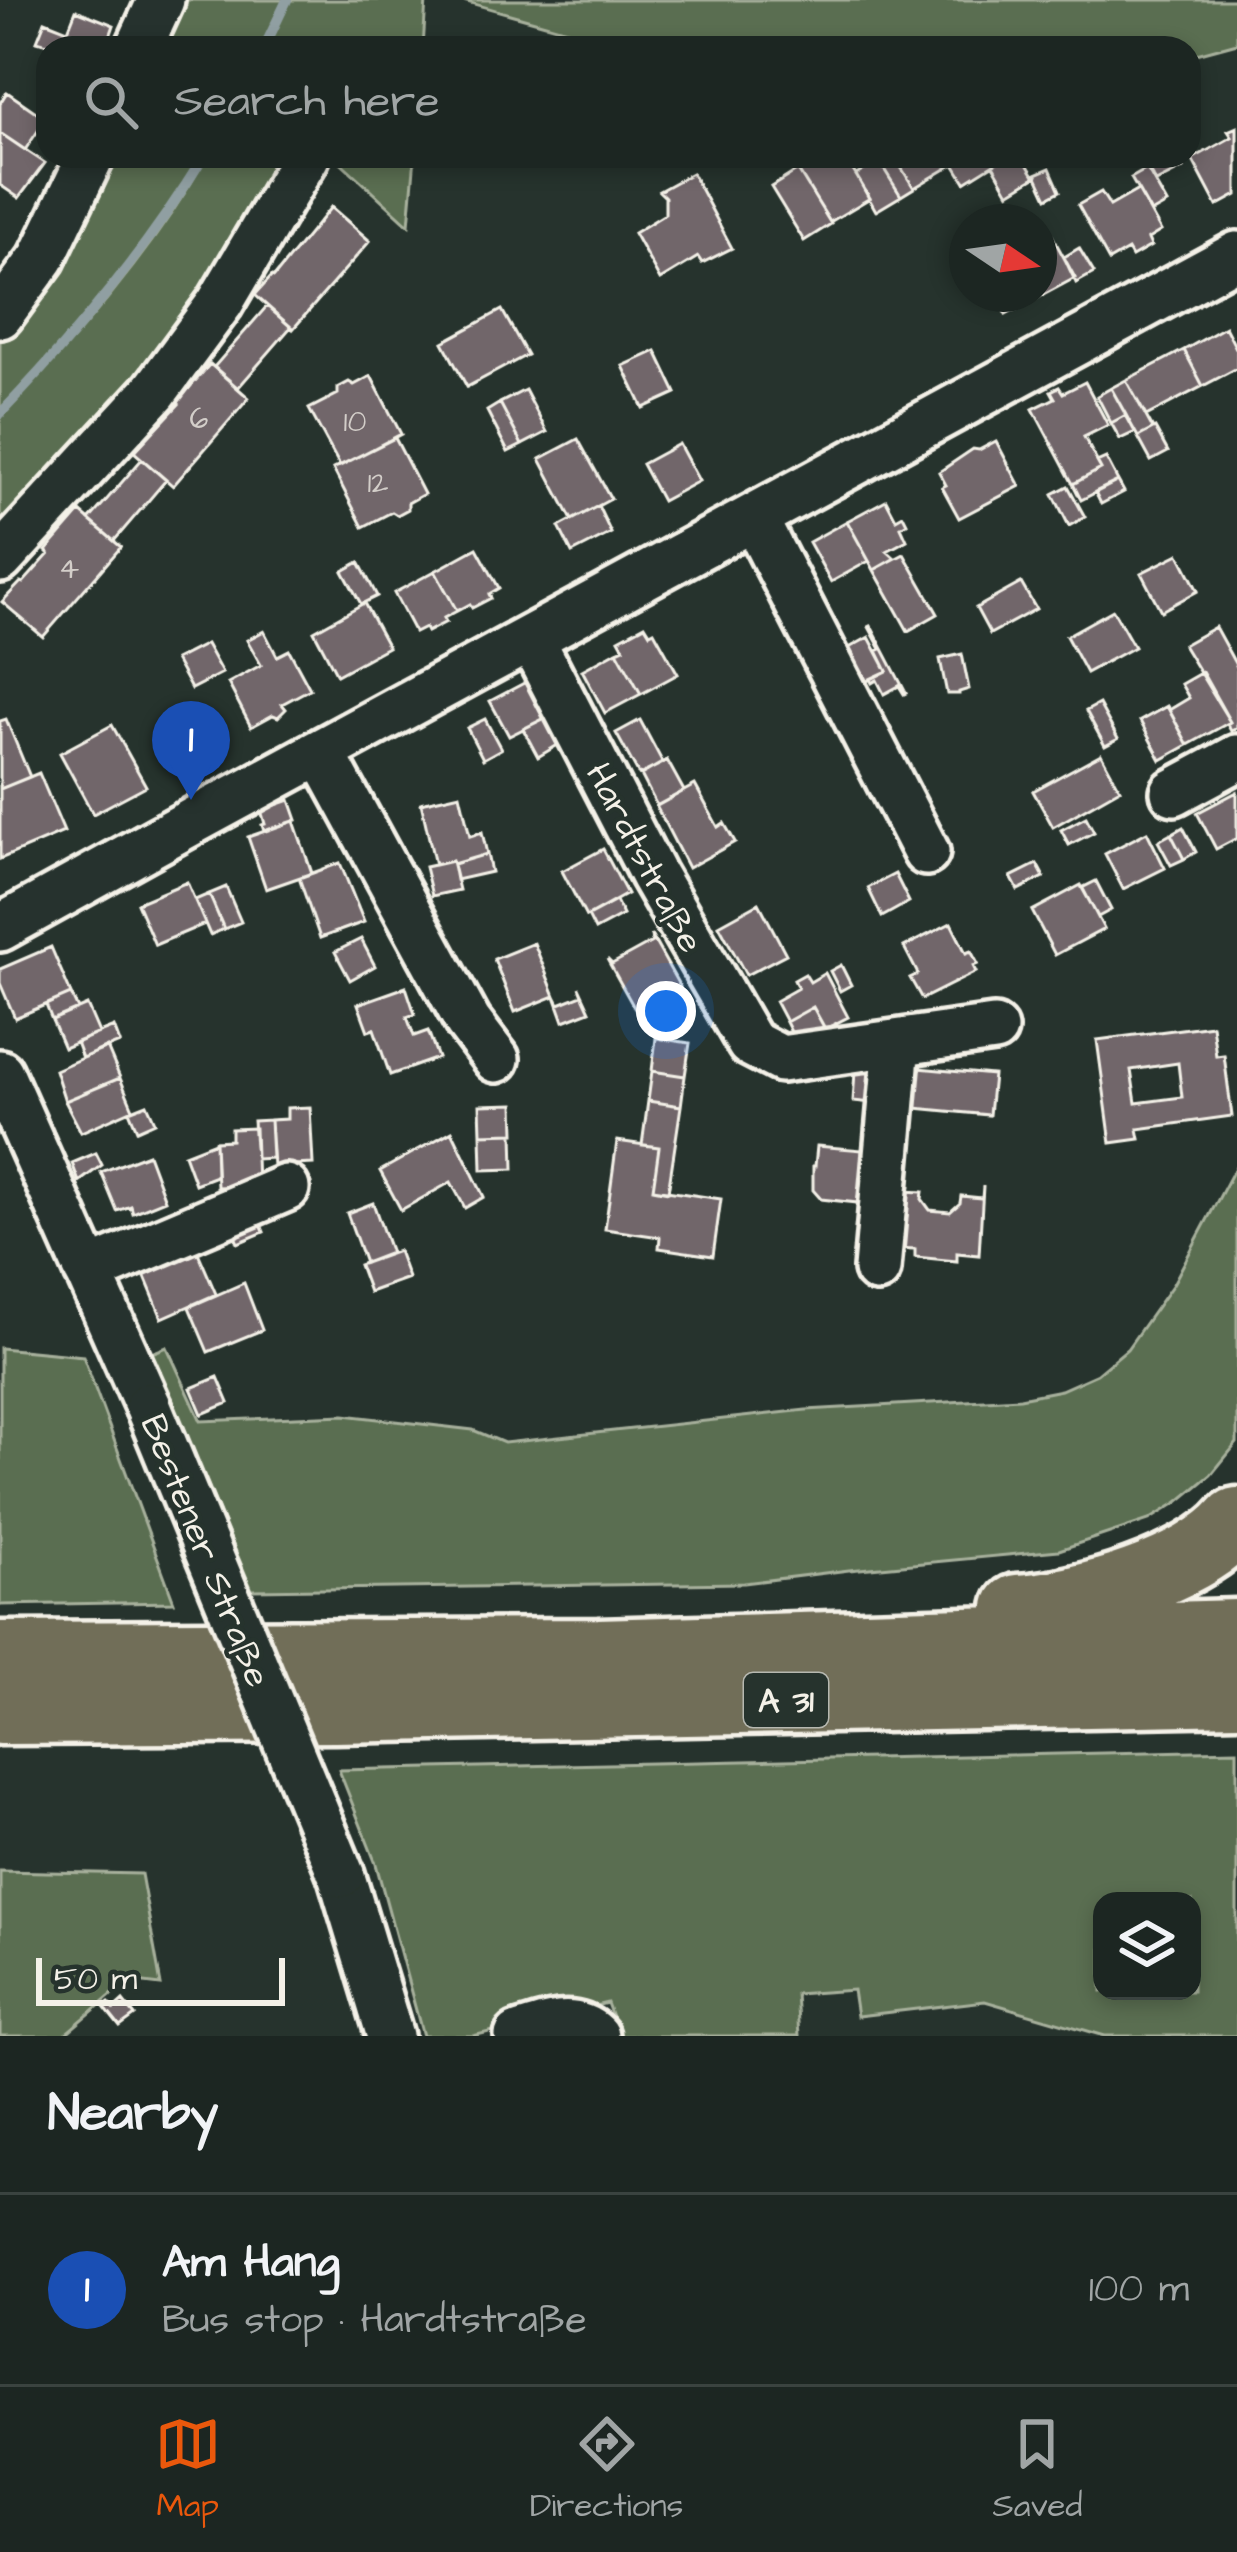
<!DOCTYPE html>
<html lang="en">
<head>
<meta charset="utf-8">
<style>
  body { margin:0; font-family:"Architects Daughter",sans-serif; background:#252e2a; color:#f1f3f6 }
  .controls { position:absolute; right:36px; bottom:36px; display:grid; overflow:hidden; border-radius:24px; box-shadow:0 6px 18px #0003 }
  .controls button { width:108px; height:108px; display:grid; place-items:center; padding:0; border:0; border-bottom:3px solid #3a4340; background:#1c2622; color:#f1f3f6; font:60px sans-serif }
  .compass { position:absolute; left:949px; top:204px; width:108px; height:108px; border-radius:50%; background:#1c2622; box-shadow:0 6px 18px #0003; rotate:103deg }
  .scale { position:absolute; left:36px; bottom:30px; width:249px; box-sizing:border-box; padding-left:12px; border:6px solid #f4f1e8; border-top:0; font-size:33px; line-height:42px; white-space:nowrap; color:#f4f1e8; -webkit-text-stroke:9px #26332d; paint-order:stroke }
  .you { position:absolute; left:666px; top:1011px; width:42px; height:42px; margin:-30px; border:9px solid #fff; border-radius:50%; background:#1a73e8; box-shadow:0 0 0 18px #1a73e833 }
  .badge { display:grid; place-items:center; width:78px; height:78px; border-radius:50%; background:#ea580c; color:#fff; font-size:39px; font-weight:700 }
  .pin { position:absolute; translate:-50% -99px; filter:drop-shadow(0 3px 6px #0008) }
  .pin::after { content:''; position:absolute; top:63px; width:42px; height:36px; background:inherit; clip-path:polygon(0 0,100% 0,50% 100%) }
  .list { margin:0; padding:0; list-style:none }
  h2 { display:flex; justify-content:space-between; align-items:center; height:156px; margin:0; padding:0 48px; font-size:51px }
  h2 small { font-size:39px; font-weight:400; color:#a0a5a5 }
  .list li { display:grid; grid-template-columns:78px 1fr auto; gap:36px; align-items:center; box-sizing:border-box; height:192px; padding:0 48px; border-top:3px solid #3a4340 }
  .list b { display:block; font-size:45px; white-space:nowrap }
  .list p { margin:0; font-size:39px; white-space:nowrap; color:#a0a5a5 }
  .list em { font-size:39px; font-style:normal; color:#a0a5a5 }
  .icon { flex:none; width:66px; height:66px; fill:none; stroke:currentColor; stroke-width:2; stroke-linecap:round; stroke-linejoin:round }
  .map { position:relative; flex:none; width:1237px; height:2036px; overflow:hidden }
  .search { position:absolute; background:#1c2622; box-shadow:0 6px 18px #0003; left:36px; right:36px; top:36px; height:132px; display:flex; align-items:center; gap:30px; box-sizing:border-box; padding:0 42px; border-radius:36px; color:#a0a5a5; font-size:45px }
  .sheet { height:348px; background:#1c2622 }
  nav { display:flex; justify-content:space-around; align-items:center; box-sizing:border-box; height:168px; border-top:3px solid #3a4340; background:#1c2622; font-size:33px; color:#a0a5a5 }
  nav a { display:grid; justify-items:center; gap:6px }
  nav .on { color:#ea580c }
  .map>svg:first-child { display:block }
</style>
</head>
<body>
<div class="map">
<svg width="1237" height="2036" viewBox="0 0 1237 2036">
  <rect width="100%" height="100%" fill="#26332d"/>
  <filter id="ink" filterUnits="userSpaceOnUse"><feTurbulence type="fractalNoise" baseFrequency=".00833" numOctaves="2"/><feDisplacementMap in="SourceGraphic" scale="24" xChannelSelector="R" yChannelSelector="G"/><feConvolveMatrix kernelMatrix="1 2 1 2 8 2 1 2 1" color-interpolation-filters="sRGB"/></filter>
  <g filter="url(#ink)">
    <path fill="#5a6e51" stroke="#a7b09c" stroke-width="3" fill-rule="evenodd" d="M 178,0 L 285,0 L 261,48 L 158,48 Z
      M 290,0 L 426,0 L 423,48 L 267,48 Z
      M 460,0 L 1237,0 L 1237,43 L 1189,56 L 1189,48 L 631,48 Z
      M 109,156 L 201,156 C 144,249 75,332 0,410 L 0,337 Z
      M 207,156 L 290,156 L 255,219 L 139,378 L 0,528 L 0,417 C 77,338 152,253 207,156 Z
      M 334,156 L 415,156 L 409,225 Z
      M 1237,1164 L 1237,1443 L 1211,1475 L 1178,1502 L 1149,1520 L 1059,1550 L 849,1570 L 744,1583 L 252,1590 L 192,1447 L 173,1417 L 146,1355 L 167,1347 L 201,1421 L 344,1415 L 473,1430 L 504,1443 L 806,1410 L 1020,1398 L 1061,1390 L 1097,1374 L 1127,1349 L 1173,1284 Z
      M 0,1348 L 83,1356 L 174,1602 L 0,1605 Z
      M 1237,1750 L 1237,2036 L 1105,2036 L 985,2001 L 857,2016 L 853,1990 L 796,1994 L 799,2036 L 619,2036 L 607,2003 L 473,2036 L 423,2036 L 376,1864 L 339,1770 ZM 1102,1901 L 1192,1901 L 1192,1991 L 1102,1991 Z
      M 0,1871 L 141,1874 L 161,1985 L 128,1981 L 63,2036 L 0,2036 Z"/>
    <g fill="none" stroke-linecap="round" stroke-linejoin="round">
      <path stroke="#909fa2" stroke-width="10" d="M 264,48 L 287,0
        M 0,414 C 77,334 146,251 204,156"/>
    </g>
    <path fill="#71666b" stroke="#f4f1e8" stroke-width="3" fill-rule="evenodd" d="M 76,10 L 114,25 L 106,48 L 61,48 Z
      M 45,21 L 68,30 L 61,48 L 37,41 Z
      M 7,92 L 46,119 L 25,150 L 0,133 L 0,103 Z
      M 1237,127 L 1237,195 L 1217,206 L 1189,153 L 1194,158 L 1232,137 L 1228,131 Z
      M 0,133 L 45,163 L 19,198 L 0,185 Z
      M 825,156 L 844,156 L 870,198 L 830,222 L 799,172 Z
      M 894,156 L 949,156 L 954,164 L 914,188 Z
      M 949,156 L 1005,156 L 1005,157 L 965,182 Z
      M 1005,156 L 1022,156 L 1035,177 L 1009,193 L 993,165 Z
      M 1139,156 L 1177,156 L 1183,168 L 1156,182 Z
      M 879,161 L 901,196 L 876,211 L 856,175 Z
      M 897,161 L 914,188 L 901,196 L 884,169 Z
      M 1050,168 L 1060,191 L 1047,198 L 1036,174 Z
      M 1147,169 L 1167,204 L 1151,213 L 1131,178 Z
      M 798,170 L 831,224 L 804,241 L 771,187 Z
      M 692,173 L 732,248 L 702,263 L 698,257 L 660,280 L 634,233 L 665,214 L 665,197 L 659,191 Z
      M 1138,190 L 1161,231 L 1148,239 L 1151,246 L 1132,257 L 1128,250 L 1109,261 L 1078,205 L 1101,192 L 1110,206 Z
      M 331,207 L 370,241 L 293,329 L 255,295 L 272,276 L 274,277 Z
      M 1048,228 L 1075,278 L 1006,315 L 995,294 L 1039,294 L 1039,232 Z
      M 1079,248 L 1094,273 L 1076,283 L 1064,257 Z
      M 267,306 L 291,327 L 238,388 L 214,367 Z
      M 502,310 L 527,355 L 467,387 L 443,342 Z
      M 1225,327 L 1237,350 L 1237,368 L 1203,386 L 1184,350 Z
      M 1184,350 L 1203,386 L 1146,416 L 1126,380 Z
      M 656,351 L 676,393 L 643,408 L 623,366 Z
      M 210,364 L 249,398 L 173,486 L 134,452 L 179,404 L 177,402 Z
      M 371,376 L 401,434 L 340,466 L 309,409 L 338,394 L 338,388 L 349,382 L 354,385 Z
      M 1126,380 L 1153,429 L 1138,437 L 1111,388 Z
      M 1085,382 L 1108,425 L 1084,437 L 1101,469 L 1073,484 L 1033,409 L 1055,398 L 1051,391 L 1059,387 L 1063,393 Z
      M 1111,388 L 1126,415 L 1111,423 L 1097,396 Z
      M 525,390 L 547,432 L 522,445 L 500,403 Z
      M 500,403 L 522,445 L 508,452 L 487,411 Z
      M 1126,415 L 1135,432 L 1120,439 L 1111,423 Z
      M 1155,428 L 1168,452 L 1151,461 L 1138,437 Z
      M 395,438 L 424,494 L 408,503 L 408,509 L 397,515 L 392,512 L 363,527 L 333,469 Z
      M 578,439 L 611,499 L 572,520 L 540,459 Z
      M 996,441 L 1020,486 L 959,518 L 942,487 L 946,485 L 939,472 L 973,449 L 979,450 Z
      M 679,444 L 699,481 L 662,501 L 642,464 Z
      M 1106,458 L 1118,481 L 1081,500 L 1073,484 L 1101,469 L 1097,462 Z
      M 142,459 L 166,480 L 114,541 L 89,520 Z
      M 1118,481 L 1124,492 L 1101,504 L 1095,492 Z
      M 1068,486 L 1085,517 L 1069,526 L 1053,494 Z
      M 886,500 L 896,519 L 903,515 L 907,523 L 901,527 L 907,540 L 887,551 L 895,558 L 874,570 L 847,521 Z
      M 598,506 L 611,533 L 572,553 L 559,527 Z
      M 80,512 L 121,547 L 43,637 L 2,602 L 21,582 L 23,583 L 49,554 L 46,551 Z
      M 847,521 L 869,561 L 831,582 L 809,542 Z
      M 477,548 L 499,588 L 489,594 L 491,598 L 472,608 L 470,604 L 457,611 L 435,571 Z
      M 904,554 L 938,614 L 908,631 L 874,570 Z
      M 1179,554 L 1198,591 L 1161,611 L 1141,573 Z
      M 359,562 L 377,596 L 361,604 L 343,571 Z
      M 435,571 L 457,611 L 444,618 L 446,622 L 427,632 L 425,628 L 415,633 L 394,593 Z
      M 1021,583 L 1036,609 L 990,634 L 976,608 Z
      M 364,603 L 388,647 L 337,675 L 314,631 Z
      M 1113,610 L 1134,647 L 1086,673 L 1066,636 Z
      M 645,625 L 650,633 L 654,631 L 678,674 L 641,694 L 617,651 L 624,648 L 619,639 Z
      M 871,626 L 906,693 L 904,694 L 899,686 L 884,694 L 877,680 L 872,683 L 870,679 L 887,671 L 877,651 L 881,649 L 869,627 Z
      M 1215,627 L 1237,667 L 1237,728 L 1231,731 L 1227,724 L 1230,722 L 1183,645 Z
      M 264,631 L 277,656 L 289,650 L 310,689 L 282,704 L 286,709 L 278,717 L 273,715 L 251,727 L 228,683 L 261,665 L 247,640 Z
      M 869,637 L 887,671 L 855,687 L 838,654 Z
      M 206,644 L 222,673 L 191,689 L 175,660 Z
      M 617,651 L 641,694 L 605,713 L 582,670 Z
      M 962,654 L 969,689 L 959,692 L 959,694 L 947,694 L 940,659 Z
      M 1202,672 L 1230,722 L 1188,745 L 1169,710 L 1189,698 L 1181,684 Z
      M 526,682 L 545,718 L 509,736 L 490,701 Z
      M 1099,704 L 1118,739 L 1105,746 L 1086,711 Z
      M 1167,706 L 1188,745 L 1161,760 L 1140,721 Z
      M 545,718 L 553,732 L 560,729 L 566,740 L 538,757 L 523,729 Z
      M 6,719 L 30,777 L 0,789 L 0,721 Z
      M 485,719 L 501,749 L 483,759 L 467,728 Z
      M 640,720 L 663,763 L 639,775 L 616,733 Z
      M 112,725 L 146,786 L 93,814 L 60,753 Z
      M 1101,754 L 1120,789 L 1053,827 L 1033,791 Z
      M 667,760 L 684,791 L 657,806 L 641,775 Z
      M 39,773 L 64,832 L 0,859 L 0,789 Z
      M 695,785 L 718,827 L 724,823 L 735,842 L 688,868 L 656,806 Z
      M 1237,792 L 1237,838 L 1216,849 L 1197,813 Z
      M 460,794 L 470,836 L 482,832 L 487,854 L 453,864 L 452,861 L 435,865 L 421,803 Z
      M 290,800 L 297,820 L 264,831 L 262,825 L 265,824 L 261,810 Z
      M 1086,817 L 1094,832 L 1069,845 L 1061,830 Z
      M 294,821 L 312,873 L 266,889 L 248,837 Z
      M 1183,827 L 1196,852 L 1184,859 L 1171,834 Z
      M 1147,832 L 1165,868 L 1123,889 L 1105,854 Z
      M 1171,834 L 1184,859 L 1171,865 L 1158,841 Z
      M 603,849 L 627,894 L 586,917 L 562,871 Z
      M 487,854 L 491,872 L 456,880 L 453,864 Z
      M 452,861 L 459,890 L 432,896 L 425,867 Z
      M 340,863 L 364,922 L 320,938 L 299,878 Z
      M 1037,864 L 1044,877 L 1018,890 L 1011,877 Z
      M 895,874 L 909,902 L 882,917 L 868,888 Z
      M 1096,881 L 1111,910 L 1098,917 L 1082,888 Z
      M 187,882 L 205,924 L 155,945 L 137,903 Z
      M 1081,885 L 1104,929 L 1055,955 L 1032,911 Z
      M 226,887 L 241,922 L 224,929 L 209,894 Z
      M 209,894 L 224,929 L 210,935 L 195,900 Z
      M 616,901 L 623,915 L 595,930 L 588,916 Z
      M 759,903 L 786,954 L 746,975 L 719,925 Z
      M 951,923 L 966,953 L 971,951 L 978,964 L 973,966 L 976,972 L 922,999 L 910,978 L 918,974 L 904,947 Z
      M 651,935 L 680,987 L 636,1011 L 607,959 L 612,964 L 652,942 Z
      M 361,939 L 375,966 L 350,980 L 335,952 Z
      M 534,943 L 555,996 L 515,1012 L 494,959 Z
      M 51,947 L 71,994 L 15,1018 L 0,983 L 0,969 Z
      M 841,965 L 851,985 L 840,991 L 830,971 Z
      M 825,973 L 848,1017 L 825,1029 L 813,1007 L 786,1022 L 775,1001 L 798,988 L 794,980 L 805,974 L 810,982 Z
      M 406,987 L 415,1014 L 407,1017 L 414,1036 L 428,1031 L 438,1058 L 390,1075 L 374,1029 L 368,1031 L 358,1004 Z
      M 579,987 L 590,1011 L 564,1021 L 555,996 L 559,1004 L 582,995 Z
      M 71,994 L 78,1009 L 52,1020 L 46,1005 Z
      M 660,998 L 673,1022 L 642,1024 L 636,1011 Z
      M 87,1005 L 99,1033 L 64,1048 L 52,1020 Z
      M 813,1007 L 829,1036 L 796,1042 L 786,1022 Z
      M 1212,1025 L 1216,1056 L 1224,1055 L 1232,1116 L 1138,1129 L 1140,1139 L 1111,1143 L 1097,1040 ZM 1178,1063 L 1182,1097 L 1136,1103 L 1131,1070 Z
      M 114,1027 L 120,1043 L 82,1058 L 76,1042 Z
      M 656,1038 L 690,1043 L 685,1076 L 652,1071 Z
      M 107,1047 L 120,1078 L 65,1101 L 55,1070 Z
      M 908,1067 L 993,1075 L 989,1115 L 904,1107 Z
      M 652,1071 L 685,1076 L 681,1106 L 648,1101 Z
      M 855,1072 L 885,1074 L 882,1104 L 853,1101 Z
      M 120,1078 L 133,1109 L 81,1132 L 65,1101 Z
      M 648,1101 L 681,1106 L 668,1192 L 653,1189 L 659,1147 L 642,1145 Z
      M 147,1104 L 155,1122 L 137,1130 L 129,1111 Z
      M 514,1104 L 515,1133 L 481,1134 L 480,1105 Z
      M 310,1107 L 313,1164 L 273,1166 L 270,1120 L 287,1119 L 287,1108 Z
      M 270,1120 L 272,1158 L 256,1159 L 253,1121 Z
      M 255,1128 L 257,1185 L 217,1187 L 215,1141 L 231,1140 L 231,1129 Z
      M 452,1131 L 484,1197 L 465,1208 L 451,1182 L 401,1210 L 380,1171 Z
      M 513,1133 L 514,1169 L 482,1170 L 481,1134 Z
      M 617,1141 L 659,1147 L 653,1189 L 721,1199 L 713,1256 L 659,1248 L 660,1237 L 605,1229 Z
      M 215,1142 L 216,1176 L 195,1184 L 184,1154 Z
      M 817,1146 L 863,1150 L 858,1203 L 821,1199 L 813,1190 L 813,1166 L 815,1166 Z
      M 96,1153 L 102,1165 L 79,1182 L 72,1163 Z
      M 148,1154 L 165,1200 L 133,1213 L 131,1206 L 117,1211 L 101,1172 Z
      M 983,1186 L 979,1255 L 957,1253 L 957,1261 L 915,1257 L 915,1249 L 894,1248 L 902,1191 L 923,1192 L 922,1199 L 930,1210 L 950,1212 L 960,1203 L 961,1196 L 982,1198 Z
      M 373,1203 L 391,1253 L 365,1263 L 347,1213 Z
      M 253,1205 L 264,1232 L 238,1243 L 227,1216 Z
      M 197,1250 L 216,1294 L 162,1318 L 143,1272 Z
      M 398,1251 L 408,1278 L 369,1292 L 359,1265 Z
      M 244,1283 L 262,1330 L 208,1352 L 189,1307 Z
      M 218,1377 L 229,1403 L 202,1414 L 191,1388 Z
      M 123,2001 L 135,2016 L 120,2027 L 104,2007 L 109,2003 L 114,2009 Z"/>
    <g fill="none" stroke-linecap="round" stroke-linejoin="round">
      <defs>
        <path id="minor" d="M 139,48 L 161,0
          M 0,315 L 42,258 L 91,156
          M 754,518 L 926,852
          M 0,559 L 155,391 L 220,303 L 306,157
          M 531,639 L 653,875 L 750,1043 L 781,1059 L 994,1029
          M 321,752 L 468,1022 L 496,1059
          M 1174,792 L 1237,758
          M 0,928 L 195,820 L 1237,255
          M 0,1073 L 148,1406
          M 877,1269 L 897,1043
          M 88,1272 L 286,1188
          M 341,1874 L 390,2036
          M 518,2036 C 544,2028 573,2015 595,2036"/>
        <path id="highway" d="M 1017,1608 C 1079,1605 1196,1571 1237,1521
          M 0,1655 L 599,1652 L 1237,1633
          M 0,1711 L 335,1709 L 1237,1691"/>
      </defs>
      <use href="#minor" stroke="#f4f1e8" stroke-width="54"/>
      <use href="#highway" stroke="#f4f1e8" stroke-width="75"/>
      <use href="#minor" stroke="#26332d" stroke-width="45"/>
      <use href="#highway" stroke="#716e59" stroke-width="66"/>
      <defs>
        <path id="minor-bridge" d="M 148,1406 L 341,1874"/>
      </defs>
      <use href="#minor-bridge" stroke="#f4f1e8" stroke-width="54" stroke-linecap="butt"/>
      <use href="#minor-bridge" stroke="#26332d" stroke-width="45"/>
    </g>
  </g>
  <g text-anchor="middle" stroke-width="9" stroke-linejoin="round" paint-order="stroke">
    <g font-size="30" fill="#d3cec9">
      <text x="199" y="428">6</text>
      <text x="355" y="431">10</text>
      <text x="378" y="492">12</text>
      <text x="69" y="578">4</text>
    </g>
    <rect fill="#26332d" stroke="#b6b8b0" stroke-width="3" x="744" y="1673" width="84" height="54" rx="9"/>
    <g font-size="33" font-weight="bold" fill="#f4f1e8">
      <text x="786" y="1712">A 31</text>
    </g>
    <g font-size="36" fill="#f4f1e8" stroke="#26332d">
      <text transform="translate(646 857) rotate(62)" y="13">Hardtstraße</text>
      <text transform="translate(207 1550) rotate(68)" y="13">Bestener Straße</text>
    </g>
  </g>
</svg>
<div class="controls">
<button><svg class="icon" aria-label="layers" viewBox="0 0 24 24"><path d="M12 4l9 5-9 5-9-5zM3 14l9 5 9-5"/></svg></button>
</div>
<svg class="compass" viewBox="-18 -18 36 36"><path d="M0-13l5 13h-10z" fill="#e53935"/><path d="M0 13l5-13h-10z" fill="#a0a5a5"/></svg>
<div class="scale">50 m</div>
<div class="you"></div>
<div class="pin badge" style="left:191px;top:800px;background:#1a4fb4">1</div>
<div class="search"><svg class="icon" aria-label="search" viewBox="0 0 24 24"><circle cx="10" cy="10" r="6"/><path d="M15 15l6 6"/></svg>Search here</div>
</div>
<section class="sheet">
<h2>Nearby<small></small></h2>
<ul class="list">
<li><span class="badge" style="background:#1a4fb4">1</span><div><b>Am Hang</b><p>Bus stop · Hardtstraße</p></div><em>100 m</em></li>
</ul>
</section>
<nav>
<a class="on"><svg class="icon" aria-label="map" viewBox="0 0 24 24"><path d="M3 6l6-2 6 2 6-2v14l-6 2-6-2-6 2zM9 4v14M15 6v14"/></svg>Map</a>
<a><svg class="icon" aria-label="directions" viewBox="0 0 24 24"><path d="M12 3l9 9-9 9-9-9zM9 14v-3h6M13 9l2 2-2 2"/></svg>Directions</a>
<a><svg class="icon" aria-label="saved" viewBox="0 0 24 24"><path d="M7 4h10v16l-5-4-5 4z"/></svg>Saved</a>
</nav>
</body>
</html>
